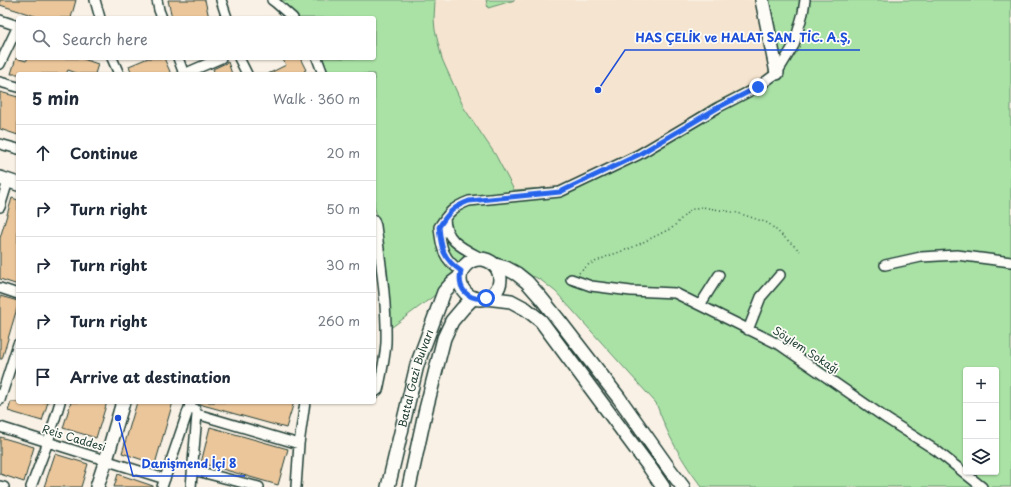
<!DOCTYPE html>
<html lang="en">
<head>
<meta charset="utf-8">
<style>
  body { margin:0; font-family:"Playpen Sans",sans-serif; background:#f6f6f7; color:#1f2937 }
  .controls { position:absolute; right:12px; bottom:12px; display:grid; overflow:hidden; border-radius:4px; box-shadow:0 1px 3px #0004 }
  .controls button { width:36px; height:36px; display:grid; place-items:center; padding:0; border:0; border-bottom:1px solid #e0e1e3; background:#fff; color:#1f2937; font:20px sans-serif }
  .stop { position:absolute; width:12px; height:12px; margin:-9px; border:3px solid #2563eb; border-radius:50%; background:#fff }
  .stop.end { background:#2563eb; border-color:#fff; box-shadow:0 1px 4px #0008 }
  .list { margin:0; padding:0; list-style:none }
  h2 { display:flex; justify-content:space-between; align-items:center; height:52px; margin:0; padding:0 16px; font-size:17px }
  h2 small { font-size:13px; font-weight:400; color:#747a83 }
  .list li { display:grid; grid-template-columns:26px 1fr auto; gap:12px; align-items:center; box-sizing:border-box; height:56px; padding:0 16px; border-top:1px solid #e0e1e3 }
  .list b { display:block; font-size:15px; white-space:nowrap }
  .list em { font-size:13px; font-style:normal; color:#747a83 }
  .icon { flex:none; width:22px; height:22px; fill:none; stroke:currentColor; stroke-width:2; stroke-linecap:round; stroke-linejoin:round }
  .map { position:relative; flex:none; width:1011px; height:487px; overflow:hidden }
  .search { position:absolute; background:#fff; box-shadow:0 1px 3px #0004; left:16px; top:16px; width:360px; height:44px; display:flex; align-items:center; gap:10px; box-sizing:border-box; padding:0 14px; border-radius:4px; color:#747a83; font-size:15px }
  .panel { position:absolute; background:#fff; box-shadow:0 1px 3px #0004; left:16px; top:72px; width:360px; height:332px; border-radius:4px }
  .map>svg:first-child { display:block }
</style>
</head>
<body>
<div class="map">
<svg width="1011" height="487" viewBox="0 0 1011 487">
  <rect width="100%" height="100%" fill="#f9f1e5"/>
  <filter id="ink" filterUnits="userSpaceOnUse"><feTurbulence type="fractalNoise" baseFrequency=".025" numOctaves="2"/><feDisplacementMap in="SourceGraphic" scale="8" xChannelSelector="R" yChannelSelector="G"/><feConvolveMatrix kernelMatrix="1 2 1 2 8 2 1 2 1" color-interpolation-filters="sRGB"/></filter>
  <g filter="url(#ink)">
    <path fill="#f5e4cf" d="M 435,0 L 757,0 L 770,66 L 768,76 L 712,104 L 659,138 L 562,187 L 514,190 L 495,154 L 464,108 L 442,59 L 435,30 L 434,19 Z"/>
    <path fill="#aae2a6" stroke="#64906d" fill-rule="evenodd" d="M 279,0 L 435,0 L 434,19 L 435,30 L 442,59 L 464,108 L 495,154 L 514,190 L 562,187 L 659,138 L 712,104 L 768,76 L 770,66 L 757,0 L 1011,0 L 1011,487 L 702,487 C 682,462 667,434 656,403 L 556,292 L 542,281 L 535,277 L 519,274 L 485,258 L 388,330 L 388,284 L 385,259 L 376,212 L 374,206 L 374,74 L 327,74 L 321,58 L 374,58 L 374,18 L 299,18 L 292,10 ZM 966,370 L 996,370 L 996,472 L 966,472 Z
      M 486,0 L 515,0 L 488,8 Z"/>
    <path fill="#ebc69b" stroke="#1f3d34" d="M 0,0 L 76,0 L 71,18 L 41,18 L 0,5 Z
      M 168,0 L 205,0 L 209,18 L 172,18 Z
      M 16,58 L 26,61 L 28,58 L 80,58 L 98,64 L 95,74 L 79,74 L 68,70 L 66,74 L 11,74 Z
      M 148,58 L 164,58 L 171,74 L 132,74 L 129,66 Z
      M 282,58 L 300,58 L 306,70 L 304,71 L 305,74 L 268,74 L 286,65 Z
      M 228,62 L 232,74 L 215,74 L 213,69 Z
      M 0,92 L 18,97 L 18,135 L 0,129 Z
      M 12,198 L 18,200 L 18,285 L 0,279 L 0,238 Z
      M 0,296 L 18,301 L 18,305 L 2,359 L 0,359 Z
      M 11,402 L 48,402 L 42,421 L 8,411 Z
      M 71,402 L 107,402 L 96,438 L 63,428 Z
      M 137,402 L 173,402 L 155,464 L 122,453 Z
      M 199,402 L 294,402 L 286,428 L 199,404 Z
      M 210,427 L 288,449 L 278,485 L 201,463 Z
      M 0,437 L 34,447 L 24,482 L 0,474 Z
      M 55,454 L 88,464 L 81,487 L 44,487 Z
      M 118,474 L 153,486 L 153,487 L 114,487 Z"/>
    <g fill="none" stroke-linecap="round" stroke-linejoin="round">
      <defs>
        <path id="street" d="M 95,0 L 100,18
          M 157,0 L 159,10 L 162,18
          M 221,0 L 227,18
          M 272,0 L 276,3 L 293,18
          M 0,20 L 18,26
          M 112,58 L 119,74
          M 178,58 L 184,74
          M 239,58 L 247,74
          M 317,58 L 323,74
          M 0,64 L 18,26
          M 184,74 L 221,58
          M 0,82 L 18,87
          M 0,144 L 18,149
          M 0,207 L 8,181
          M 445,218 C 445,242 465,249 483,259
          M 374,220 L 376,226 C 381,265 387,304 386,343 C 385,357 382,372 379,386 L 378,390 L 374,393
          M 885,265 L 921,257 L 957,255 L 1011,262
          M 461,271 C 443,259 441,248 439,227 C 448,213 453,207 469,201 L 560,192 L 638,155 L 719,107 L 758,87 L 777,73 L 794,45 L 803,13 L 805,0
          M 571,279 L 591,286 L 631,291 L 675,293 L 780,345 L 887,419 L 937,451 L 982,487
          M 0,288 L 18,294
          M 700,305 L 719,275
          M 748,330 L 761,297 L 780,275
          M 0,400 L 18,344
          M 197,414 L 299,444
          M 0,427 L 165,479
          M 193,470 L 259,487
          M 0,486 L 4,487
          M 31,487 L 48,442 L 60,402
          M 162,487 L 191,402
          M 191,487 L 197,414 L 195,409
          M 296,487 L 299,444 L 305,402"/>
        <g id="secondary">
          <path d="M 762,0 L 777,73"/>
          <path d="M 0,178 L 18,184"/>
          <circle cx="480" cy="279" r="20"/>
          <path d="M 495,265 L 506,268 L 517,274 L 527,282 L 541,298 L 561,323 L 619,398 L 670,470 L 683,487"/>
          <path d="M 486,298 L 511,301 L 526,309 L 541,321 L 650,468 L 663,487"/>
          <path d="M 97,487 L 106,460 L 123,402"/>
          <path id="s1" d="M 388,487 L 417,365 L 444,292 L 452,283 L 460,277"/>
          <path d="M 409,487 L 425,413 L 444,338 L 452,321 L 463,308 L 473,298"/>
        </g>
      </defs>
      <use href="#street" stroke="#1f3d34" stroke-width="12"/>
      <use href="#secondary" stroke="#1f3d34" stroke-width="16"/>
      <path stroke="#1f3d34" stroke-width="1.5" stroke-dasharray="1 3" stroke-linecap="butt" d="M 579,273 L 588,265 L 608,256 L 631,248 L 672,228 L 690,210 L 696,208 L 702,207 L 738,213 L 768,223 L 800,251"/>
      <use href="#street" stroke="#fdfcf7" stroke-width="9"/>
      <use href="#secondary" stroke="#fdfcf7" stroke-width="13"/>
    </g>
  </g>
  <g fill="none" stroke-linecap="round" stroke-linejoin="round" filter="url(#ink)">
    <path stroke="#2563eb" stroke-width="5" d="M 486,298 C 468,301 457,289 461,271 C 443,259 441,248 439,227 C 448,213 453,207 469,201 L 560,192 L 638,155 L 719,107 L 758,87"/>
  </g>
  <g text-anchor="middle" stroke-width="3.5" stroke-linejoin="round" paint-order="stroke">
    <g font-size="11" fill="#1f3d34" stroke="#fdfcf7">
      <text transform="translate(806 350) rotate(33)" y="4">Söylem Sokağı</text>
      <text dy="4" stroke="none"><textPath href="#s1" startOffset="112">Battal Gazi Bulvarı</textPath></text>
      <text transform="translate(74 438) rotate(17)" y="4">Reis Caddesi</text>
    </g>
  </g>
  <path fill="none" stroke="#1d4ed8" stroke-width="1.5" d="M598 90L625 50H860M118 418L133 476H245"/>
  <g fill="#1d4ed8" stroke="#fdfcf7" stroke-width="1.5">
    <circle cx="598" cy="90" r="4"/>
    <circle cx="118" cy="418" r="4"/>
  </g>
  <g font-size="12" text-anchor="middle" font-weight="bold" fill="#1d4ed8" stroke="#fdfcf7" stroke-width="3.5" stroke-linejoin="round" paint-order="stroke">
    <text x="743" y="42">HAS ÇELİK ve HALAT SAN. TİC. A.Ş,</text>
    <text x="189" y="468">Danişmend İçi 8</text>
  </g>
</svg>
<div class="controls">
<button>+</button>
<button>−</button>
<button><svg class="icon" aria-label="layers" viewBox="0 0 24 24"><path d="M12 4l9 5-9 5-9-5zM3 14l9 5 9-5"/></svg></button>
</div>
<div class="stop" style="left:486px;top:298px"></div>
<div class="stop end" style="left:758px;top:87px"></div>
<div class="search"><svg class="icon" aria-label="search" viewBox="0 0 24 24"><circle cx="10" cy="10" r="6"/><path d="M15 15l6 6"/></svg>Search here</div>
<section class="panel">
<h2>5 min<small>Walk · 360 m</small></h2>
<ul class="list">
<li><svg class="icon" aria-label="ahead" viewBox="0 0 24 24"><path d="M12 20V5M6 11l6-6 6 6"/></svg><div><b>Continue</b></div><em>20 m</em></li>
<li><svg class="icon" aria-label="right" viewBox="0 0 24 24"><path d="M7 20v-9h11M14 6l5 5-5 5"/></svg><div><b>Turn right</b></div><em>50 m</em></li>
<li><svg class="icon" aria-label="right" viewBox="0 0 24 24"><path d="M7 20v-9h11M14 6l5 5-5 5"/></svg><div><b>Turn right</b></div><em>30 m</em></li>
<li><svg class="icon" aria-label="right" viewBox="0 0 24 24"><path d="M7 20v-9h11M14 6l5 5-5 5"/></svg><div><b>Turn right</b></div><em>260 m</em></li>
<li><svg class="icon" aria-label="arrive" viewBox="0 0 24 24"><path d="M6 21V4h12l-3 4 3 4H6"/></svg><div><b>Arrive at destination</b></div></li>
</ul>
</section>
</div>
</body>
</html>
